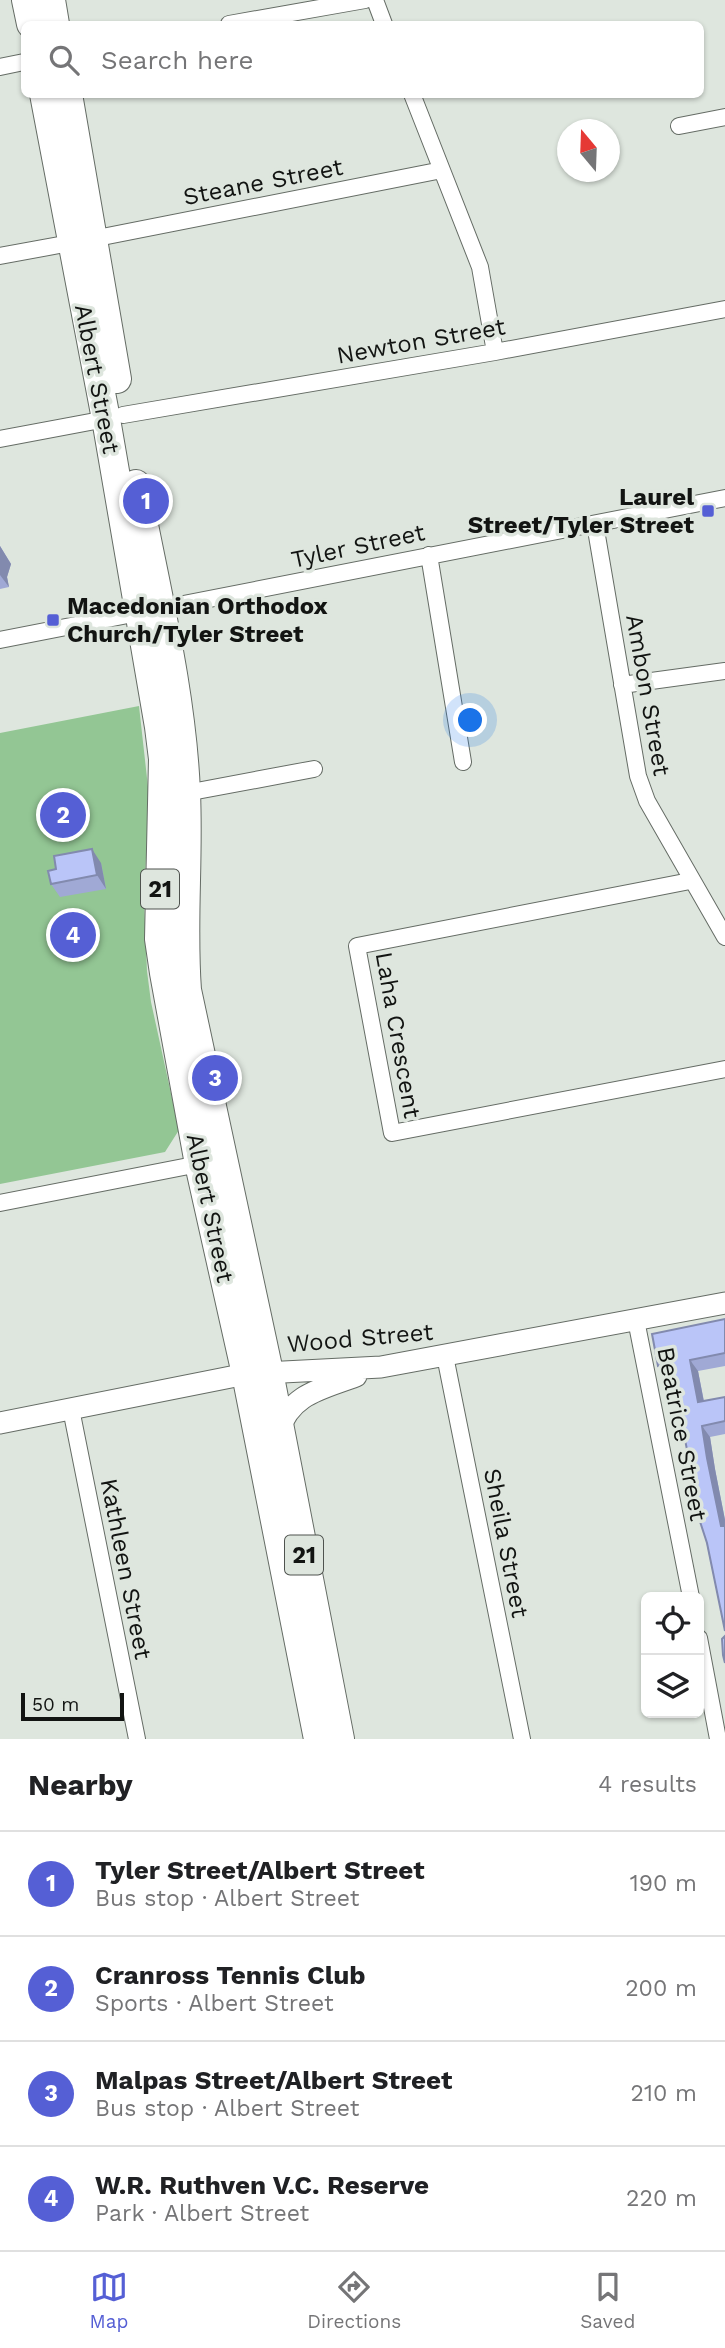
<!DOCTYPE html>
<html lang="en">
<head>
<meta charset="utf-8">
<style>
  body { margin:0; font-family:"Work Sans",sans-serif; background:#f6f6f6; color:#202124 }
  .controls { position:absolute; right:21px; bottom:21px; display:grid; overflow:hidden; border-radius:10px; box-shadow:0 2px 5px #0004 }
  .controls button { width:63px; height:63px; display:grid; place-items:center; padding:0; border:0; border-bottom:2px solid #e0e0e0; background:#fff; color:#202124; font:35px sans-serif }
  .compass { position:absolute; left:557px; top:119px; width:63px; height:63px; border-radius:50%; background:#fff; box-shadow:0 2px 5px #0004; rotate:341deg }
  .scale { position:absolute; left:21px; bottom:18px; width:103px; box-sizing:border-box; padding-left:7px; border:4px solid #121412; border-top:0; font-size:19px; line-height:24px; white-space:nowrap; color:#121412; -webkit-text-stroke:5px #dee6de; paint-order:stroke }
  .you { position:absolute; left:471px; top:721px; width:24px; height:24px; margin:-18px; border:5px solid #fff; border-radius:50%; background:#1a73e8; box-shadow:0 0 0 10px #1a73e833 }
  .badge { display:grid; place-items:center; width:46px; height:46px; border-radius:50%; background:#555fd5; color:#fff; font-size:23px; font-weight:700 }
  .pin { position:absolute; translate:-50% -50%; border:4px solid #fff; box-shadow:0 2px 7px #0006 }
  .list { margin:0; padding:0; list-style:none }
  h2 { display:flex; justify-content:space-between; align-items:center; height:91px; margin:0; padding:0 28px; font-size:30px }
  h2 small { font-size:23px; font-weight:400; color:#757577 }
  .list li { display:grid; grid-template-columns:46px 1fr auto; gap:21px; align-items:center; box-sizing:border-box; height:105px; padding:0 28px; border-top:2px solid #e0e0e0 }
  .list b { display:block; font-size:26px; white-space:nowrap }
  .list p { margin:0; font-size:23px; white-space:nowrap; color:#757577 }
  .list em { font-size:23px; font-style:normal; color:#757577 }
  .icon { flex:none; width:38px; height:38px; fill:none; stroke:currentColor; stroke-width:2; stroke-linecap:round; stroke-linejoin:round }
  .map { position:relative; flex:none; width:725px; height:1739px; overflow:hidden }
  .search { position:absolute; background:#fff; box-shadow:0 2px 5px #0004; left:21px; right:21px; top:21px; height:77px; display:flex; align-items:center; gap:18px; box-sizing:border-box; padding:0 24px; border-radius:10px; color:#757577; font-size:26px }
  .sheet { height:511px; background:#fff }
  nav { display:flex; justify-content:space-around; align-items:center; box-sizing:border-box; height:98px; border-top:2px solid #e0e0e0; background:#fff; font-size:19px; color:#757577 }
  nav a { display:grid; justify-items:center; gap:4px }
  nav .on { color:#555fd5 }
  .map>svg:first-child { display:block }
</style>
</head>
<body>
<div class="map">
<svg width="725" height="1739" viewBox="0 0 725 1739">
  <rect width="100%" height="100%" fill="#dee6de"/>
  <path fill="#93c694" d="M 139,706 L 149,796 L 144,899 L 147,971 L 151,1002 L 179,1130 L 165,1152 L 0,1184 L 0,733 Z"/>
  <g fill="none" stroke-linecap="round" stroke-linejoin="round">
    <defs>
      <path id="street" d="M 375,0 L 384,24
        M 229,24 L 365,0
        M 0,67 L 24,62
        M 412,94 L 480,267 L 495,352
        M 679,126 L 725,117
        M 92,239 L 442,170
        M 0,256 L 70,243
        M 123,415 L 495,352 L 725,309
        M 0,439 L 106,419
        M 595,524 L 638,776 L 647,801 L 725,937
        M 429,555 L 463,762
        M 0,640 L 725,498
        M 622,685 L 725,671
        M 186,793 L 314,769
        M 690,881 L 357,946 L 392,1133 L 725,1069
        M 0,1203 L 204,1163
        M 636,1320 L 691,1597
        M 445,1356 L 522,1739
        M 71,1409 L 137,1739
        M 699,1638 L 718,1739"/>
      <path id="secondary" d="M 0,1423 L 246,1374 L 381,1367 L 725,1303
        M 279,1431 C 290,1394 322,1389 356,1376"/>
      <path id="highway" d="M 26,0 L 31,24
        M 51,0 L 55,24
        M 44,94 L 106,419 L 159,727 L 163,759 L 159,939 L 164,973 L 199,1164 L 246,1374 L 318,1739
        M 68,94 L 117,379
        M 136,484 C 155,586 182,690 186,793 C 189,859 182,924 187,990 L 269,1372 L 340,1739"/>
    </defs>
    <use href="#street" stroke="#656c65" stroke-width="18"/>
    <use href="#secondary" stroke="#656c65" stroke-width="23"/>
    <use href="#highway" stroke="#656c65" stroke-width="30"/>
    <use href="#street" stroke="#fff" stroke-width="16"/>
    <use href="#secondary" stroke="#fff" stroke-width="21"/>
    <use href="#highway" stroke="#fff" stroke-width="28"/>
  </g>
  <path fill="#a0a9d5" d="M 0,546 L 11,564 L 7,577 L 9,587 L 0,589 Z
    M 101,863 L 106,889 L 60,897 L 51,884 Z
    M 725,1319 L 725,1366 L 698,1371 L 704,1401 L 725,1397 L 725,1434 L 710,1437 L 715,1469 L 725,1520 L 725,1631 L 676,1399 L 672,1392 L 668,1376 L 666,1377 L 658,1366 Z"/>
  <path fill="#828aae" d="M 0,546 L 11,564 L 7,577 L 9,587 L 0,575 Z
    M 92,849 L 101,863 L 106,889 L 97,875 Z
    M 690,1360 L 698,1371 L 706,1413 L 698,1402 Z
    M 702,1426 L 710,1437 L 715,1469 L 725,1520 L 725,1533 L 721,1526 L 707,1458 Z"/>
  <path fill="#bac5f8" stroke="#828aae" stroke-width="2" d="M 92,849 L 97,875 L 51,884 L 48,871 L 56,869 L 54,856 Z
    M 725,1319 L 725,1353 L 690,1360 L 698,1402 L 725,1397 L 725,1421 L 702,1426 L 707,1458 L 721,1526 L 725,1526 L 725,1631 L 707,1543 L 692,1497 L 690,1485 L 694,1483 L 675,1392 L 672,1392 L 666,1364 L 658,1366 L 652,1334 Z
    M 725,1636 L 725,1663 L 723,1655 L 722,1639 Z"/>
  <g fill="#555fd5" stroke="#dee6de" stroke-width="2.5">
    <rect x="701" y="504" width="14" height="14" rx="3.5"/>
    <rect x="46" y="613" width="14" height="14" rx="3.5"/>
  </g>
  <g text-anchor="middle" stroke-width="7" stroke-linejoin="round" paint-order="stroke">
    <g fill="#dee6de" stroke="#4f534f" stroke-width="2">
      <rect x="141" y="869.5" width="38" height="39" rx="5"/>
      <rect x="285" y="1535.5" width="38" height="39" rx="5"/>
    </g>
    <g font-size="23" font-weight="bold" fill="#121412">
      <text x="160" y="897">21</text>
      <text x="304" y="1563">21</text>
    </g>
    <g font-size="24" fill="#121412" stroke="#dee6de">
      <text transform="translate(263 182) rotate(-11)" y="8">Steane Street</text>
      <text transform="translate(421 341) rotate(-10)" y="8">Newton Street</text>
      <text transform="translate(97 379) rotate(79)" y="8">Albert Street</text>
      <text transform="translate(358 546) rotate(-12)" y="8">Tyler Street</text>
      <text transform="translate(648 695) rotate(80)" y="8">Ambon Street</text>
      <text transform="translate(398 1035) rotate(80)" y="8">Laha Crescent</text>
      <text transform="translate(210 1208) rotate(78)" y="8">Albert Street</text>
      <text transform="translate(360 1338) rotate(-5)" y="8">Wood Street</text>
      <text transform="translate(682 1434) rotate(79)" y="8">Beatrice Street</text>
      <text transform="translate(506 1543) rotate(79)" y="8">Sheila Street</text>
      <text transform="translate(126 1569) rotate(79)" y="8">Kathleen Street</text>
    </g>
    <g font-size="24" font-weight="bold" fill="#121412" stroke="#dee6de" text-anchor="end">
      <text x="694" y="505">Laurel<tspan x="694" dy="28">Street/Tyler Street</tspan></text>
      <text x="67" y="614" text-anchor="start">Macedonian Orthodox<tspan x="67" dy="28">Church/Tyler Street</tspan></text>
    </g>
  </g>
</svg>
<div class="controls">
<button><svg class="icon" aria-label="locate" viewBox="0 0 24 24"><circle cx="12" cy="12" r="6"/><path d="M12 2v4M12 18v4M2 12h4M18 12h4"/></svg></button>
<button><svg class="icon" aria-label="layers" viewBox="0 0 24 24"><path d="M12 4l9 5-9 5-9-5zM3 14l9 5 9-5"/></svg></button>
</div>
<svg class="compass" viewBox="-18 -18 36 36"><path d="M0-13l5 13h-10z" fill="#e53935"/><path d="M0 13l5-13h-10z" fill="#757577"/></svg>
<div class="scale">50 m</div>
<div class="you"></div>
<div class="pin badge" style="left:146px;top:501px">1</div>
<div class="pin badge" style="left:63px;top:815px">2</div>
<div class="pin badge" style="left:215px;top:1078px">3</div>
<div class="pin badge" style="left:73px;top:935px">4</div>
<div class="search"><svg class="icon" aria-label="search" viewBox="0 0 24 24"><circle cx="10" cy="10" r="6"/><path d="M15 15l6 6"/></svg>Search here</div>
</div>
<section class="sheet">
<h2>Nearby<small>4 results</small></h2>
<ul class="list">
<li><span class="badge">1</span><div><b>Tyler Street/Albert Street</b><p>Bus stop · Albert Street</p></div><em>190 m</em></li>
<li><span class="badge">2</span><div><b>Cranross Tennis Club</b><p>Sports · Albert Street</p></div><em>200 m</em></li>
<li><span class="badge">3</span><div><b>Malpas Street/Albert Street</b><p>Bus stop · Albert Street</p></div><em>210 m</em></li>
<li><span class="badge">4</span><div><b>W.R. Ruthven V.C. Reserve</b><p>Park · Albert Street</p></div><em>220 m</em></li>
</ul>
</section>
<nav>
<a class="on"><svg class="icon" aria-label="map" viewBox="0 0 24 24"><path d="M3 6l6-2 6 2 6-2v14l-6 2-6-2-6 2zM9 4v14M15 6v14"/></svg>Map</a>
<a><svg class="icon" aria-label="directions" viewBox="0 0 24 24"><path d="M12 3l9 9-9 9-9-9zM9 14v-3h6M13 9l2 2-2 2"/></svg>Directions</a>
<a><svg class="icon" aria-label="saved" viewBox="0 0 24 24"><path d="M7 4h10v16l-5-4-5 4z"/></svg>Saved</a>
</nav>
</body>
</html>
